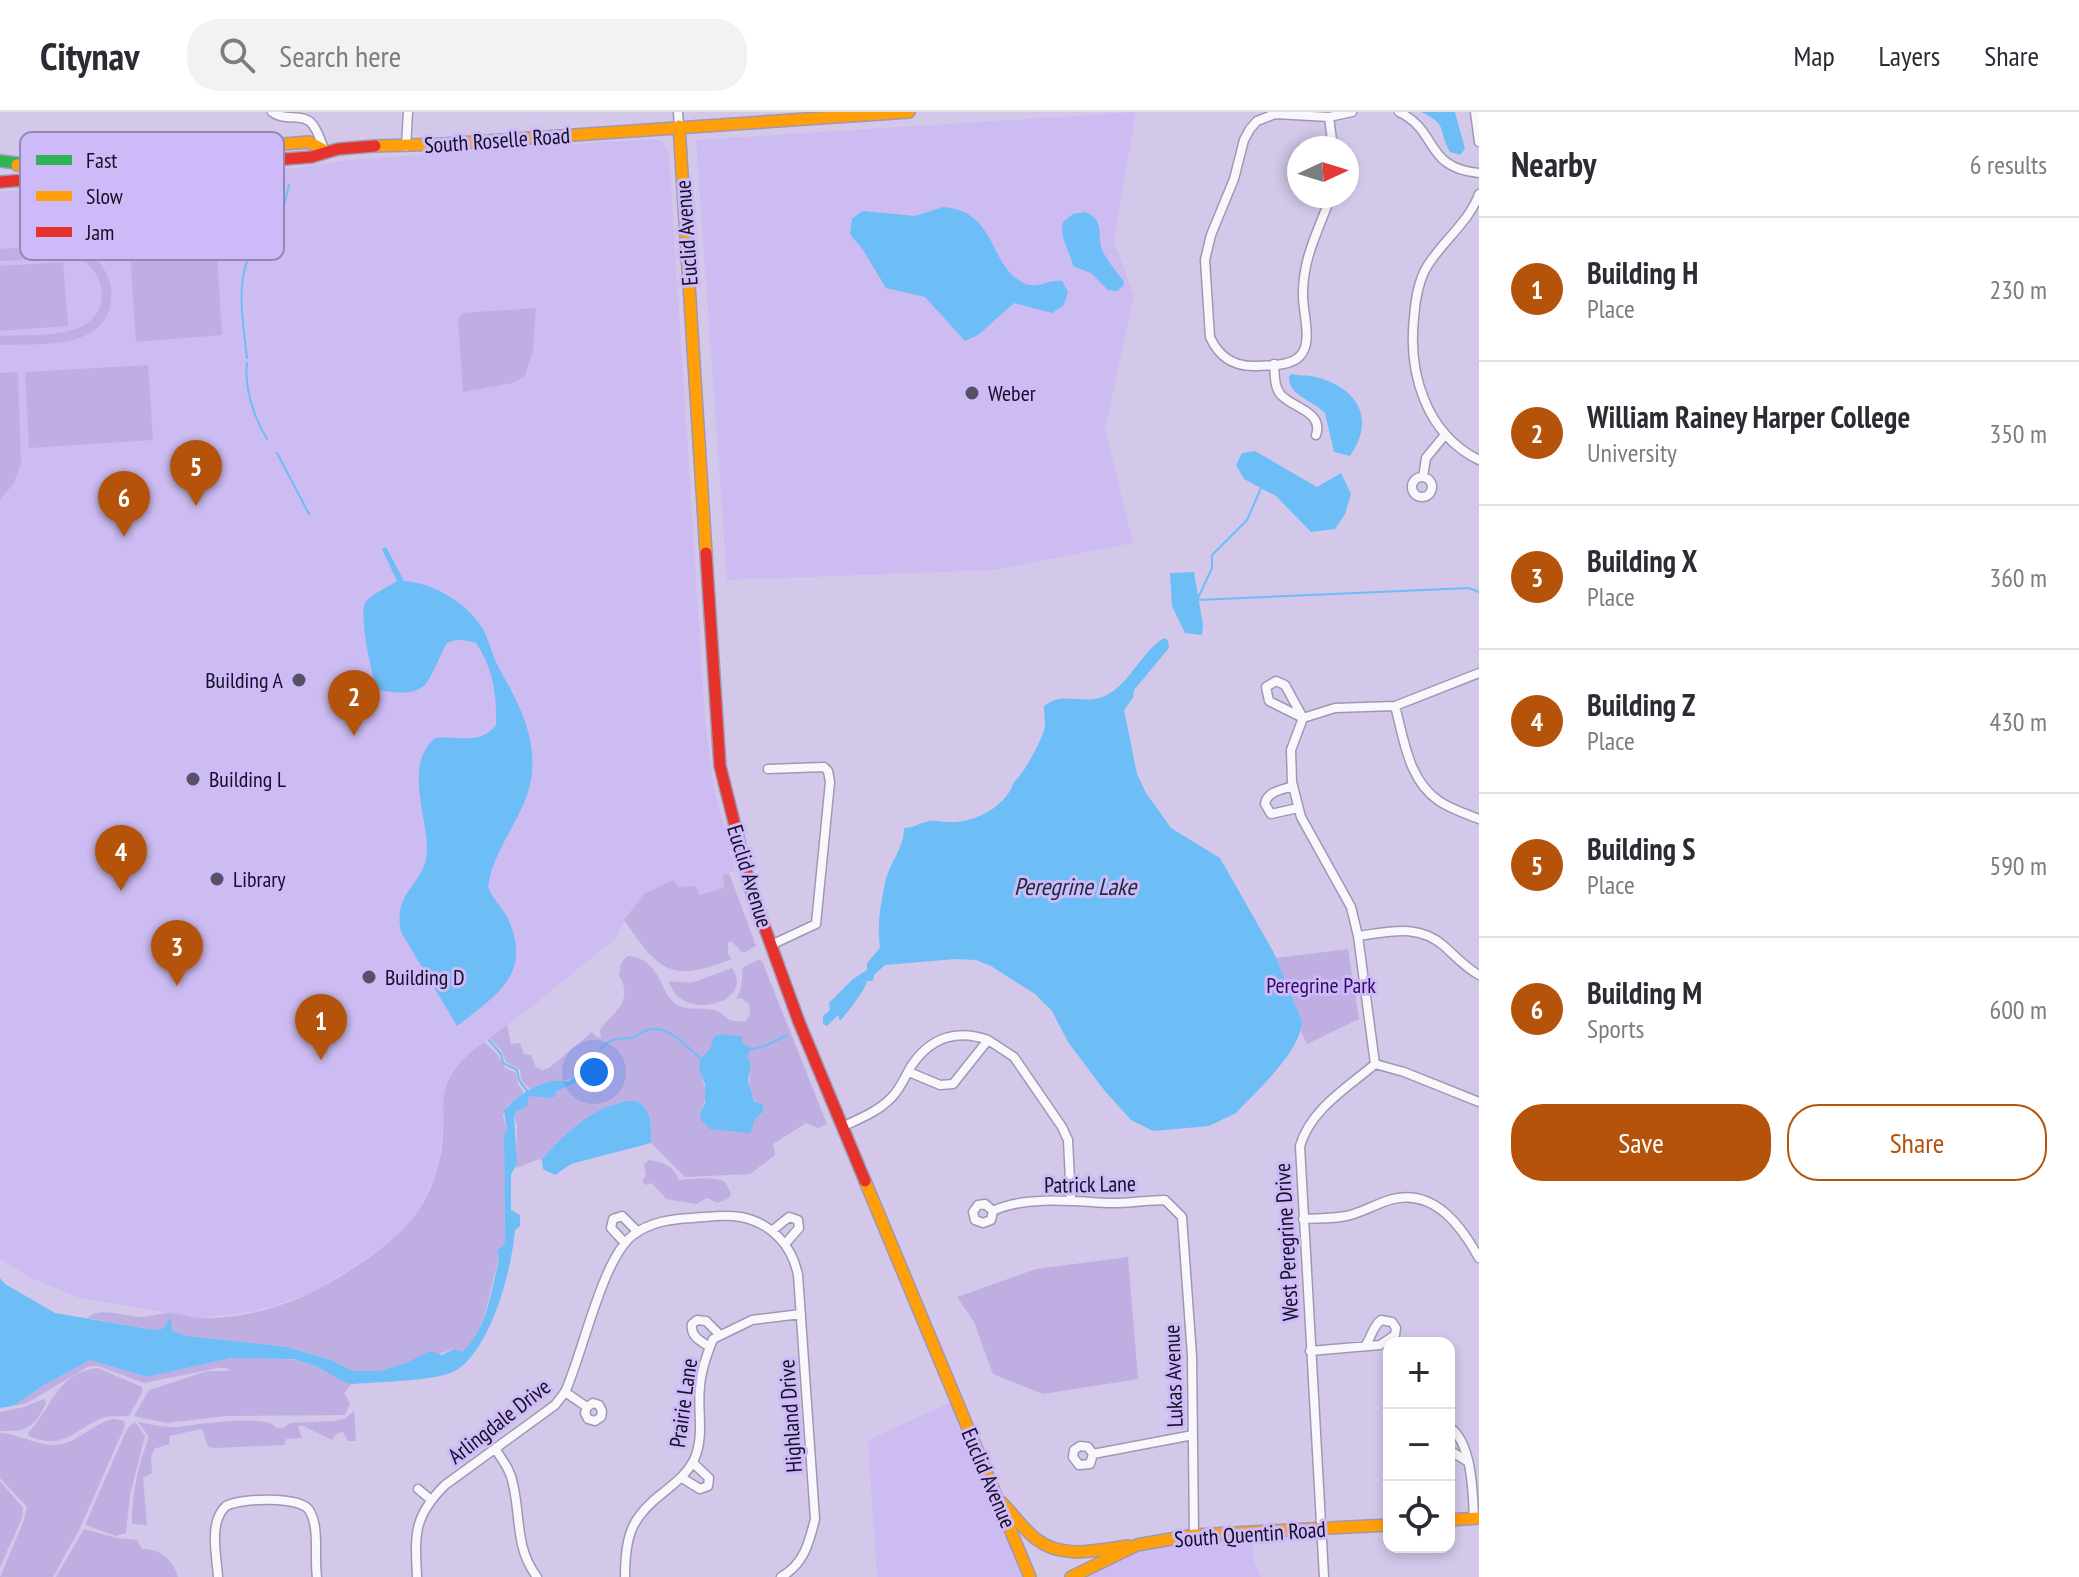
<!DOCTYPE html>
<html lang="en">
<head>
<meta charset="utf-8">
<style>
  body { margin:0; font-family:"PT Sans Narrow",sans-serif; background:#f2f2f3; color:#2b2b33 }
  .controls { position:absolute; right:24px; bottom:24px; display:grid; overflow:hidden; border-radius:16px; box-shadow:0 4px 12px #0003 }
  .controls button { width:72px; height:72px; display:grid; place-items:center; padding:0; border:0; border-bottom:2px solid #e1e1e2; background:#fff; color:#2b2b33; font:40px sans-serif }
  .compass { position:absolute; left:1287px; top:24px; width:72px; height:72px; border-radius:50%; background:#fff; box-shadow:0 4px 12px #0003; rotate:86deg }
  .you { position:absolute; left:594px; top:960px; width:28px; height:28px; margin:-20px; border:6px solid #fff; border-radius:50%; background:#1a73e8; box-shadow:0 0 0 12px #1a73e833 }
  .badge { display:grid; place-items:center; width:52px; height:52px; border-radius:50%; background:#b45309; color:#fff; font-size:26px; font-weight:700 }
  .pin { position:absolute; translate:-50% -66px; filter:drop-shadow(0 2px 4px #0008) }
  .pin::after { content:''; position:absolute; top:42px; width:28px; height:24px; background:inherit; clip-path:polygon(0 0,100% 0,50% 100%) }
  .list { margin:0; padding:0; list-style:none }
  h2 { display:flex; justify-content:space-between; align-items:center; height:104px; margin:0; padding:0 32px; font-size:34px }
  h2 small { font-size:26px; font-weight:400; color:#7c7c81 }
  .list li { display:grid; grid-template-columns:52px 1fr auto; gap:24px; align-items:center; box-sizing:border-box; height:144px; padding:0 32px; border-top:2px solid #e1e1e2 }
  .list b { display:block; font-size:30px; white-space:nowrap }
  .list p { margin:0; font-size:26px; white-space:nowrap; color:#7c7c81 }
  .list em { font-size:26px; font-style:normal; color:#7c7c81 }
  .actions { display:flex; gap:16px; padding:24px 32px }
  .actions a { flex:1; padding:18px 0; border:2px solid #b45309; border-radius:32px; text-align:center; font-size:28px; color:#b45309 }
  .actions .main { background:#b45309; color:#fff }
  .icon { flex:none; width:44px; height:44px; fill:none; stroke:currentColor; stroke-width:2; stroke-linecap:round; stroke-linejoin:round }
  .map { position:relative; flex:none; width:1479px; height:1465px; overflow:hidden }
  header { display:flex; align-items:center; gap:48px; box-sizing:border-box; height:112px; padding:0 40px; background:#fff; border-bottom:2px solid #e1e1e2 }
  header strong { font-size:38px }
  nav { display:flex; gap:44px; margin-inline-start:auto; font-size:28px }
  .search { width:560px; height:72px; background:#f2f2f3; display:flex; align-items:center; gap:20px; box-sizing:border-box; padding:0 28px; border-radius:32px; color:#7c7c81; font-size:30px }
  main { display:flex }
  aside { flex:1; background:#fff }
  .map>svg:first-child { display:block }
</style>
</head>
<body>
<header>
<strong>Citynav</strong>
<div class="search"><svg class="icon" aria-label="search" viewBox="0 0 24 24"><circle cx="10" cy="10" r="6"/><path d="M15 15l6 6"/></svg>Search here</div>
<nav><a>Map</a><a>Layers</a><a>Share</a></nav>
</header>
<main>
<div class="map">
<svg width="1479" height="1465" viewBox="0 0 1479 1465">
  <rect width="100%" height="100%" fill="#d3c8ea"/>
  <path fill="#ccbcf1" d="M 1136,0 L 1114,129 L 1134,184 L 1105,317 L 1133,431 L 994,458 L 727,468 L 696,28 Z
    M 650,27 L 661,28 L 669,41 L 705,607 L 714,676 L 735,758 L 723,763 L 724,776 L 717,780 L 624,808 L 616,826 L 530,896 L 472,939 L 443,1012 L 438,1055 L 420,1096 L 398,1125 L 314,1180 L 257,1199 L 200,1206 L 80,1186 L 31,1166 L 0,1147 L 0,80 L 295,56 L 349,48 Z
    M 956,1288 L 1030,1465 L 877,1465 L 868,1328 Z
    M 1252,1421 L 1254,1449 L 1261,1465 L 1071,1465 L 1137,1433 Z"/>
  <path fill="#beaee2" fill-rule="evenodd" d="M 215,115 L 222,223 L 136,230 L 129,122 Z
    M 101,130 L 102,142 L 92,143 C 105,155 113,169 111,188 C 105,240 38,231 0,233 L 0,224 C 33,222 103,230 102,181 C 101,165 92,154 78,146 L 0,149 L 0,137 Z
    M 63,150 L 68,214 L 0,219 L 0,154 Z
    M 536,196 L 533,238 L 525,264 L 513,271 L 463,280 L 458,207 L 463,201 Z
    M 148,253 L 153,328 L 29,336 L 25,260 Z
    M 18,260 L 21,351 L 14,371 L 0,388 L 0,261 Z
    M 729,761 L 756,834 L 743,841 L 731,829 L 728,831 L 728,842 L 732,847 C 670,871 660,860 624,808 L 644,782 L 673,768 L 678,775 L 695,774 L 700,783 L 724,776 L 723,763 Z
    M 1348,837 L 1359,907 L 1307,932 L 1301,920 L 1302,909 L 1276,846 Z
    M 627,844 C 662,846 659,882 677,893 C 688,899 702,895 714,898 C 728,902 724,912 746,909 L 750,903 L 749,892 L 741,886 L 736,887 L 741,877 L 743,855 L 758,848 L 762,849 L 827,1012 L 818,1016 L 806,1011 L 773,1032 L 775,1043 L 750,1062 L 685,1065 L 651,1031 L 651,1010 L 624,989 C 616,993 607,994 600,998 C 582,1006 554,1032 542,1048 L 539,1047 L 516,1056 L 517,1014 L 514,1004 L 528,984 L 555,980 L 578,967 L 584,967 L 592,959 L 590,944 C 591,968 548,973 530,977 L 521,968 L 520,958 L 506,950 L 502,939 L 490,926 L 507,913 L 511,932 L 520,931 L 524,942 L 531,943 L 536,955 L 542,958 L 549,956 L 592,920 L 598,926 L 601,925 L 600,918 C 612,901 635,889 619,864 L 621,851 ZM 711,935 L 751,953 C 747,972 751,985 763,1000 L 755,1007 L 700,1000 C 717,969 686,965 711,935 Z
    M 732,856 C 757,891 680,912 669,869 L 691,871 Z
    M 484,930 L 497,942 L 505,956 L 516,961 L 518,972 L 524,981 L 508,993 L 503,1004 L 507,1017 L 504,1023 L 505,1133 C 499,1140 499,1148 496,1157 C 488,1186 485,1219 462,1241 L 454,1237 L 380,1260 L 353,1259 L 331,1248 L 287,1235 L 188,1224 L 171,1219 L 167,1210 L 164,1216 L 155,1218 L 87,1206 C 100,1194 123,1204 139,1205 C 150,1205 160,1201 170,1201 C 180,1202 190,1205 200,1206 C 250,1208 303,1189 344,1162 C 389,1133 424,1109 438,1054 C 454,995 422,976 484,930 Z
    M 649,1048 C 663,1050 674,1054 679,1068 C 694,1067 710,1064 724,1069 L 731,1081 L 729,1086 L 718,1091 L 707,1086 L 696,1092 L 666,1087 L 652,1071 L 646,1073 L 642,1069 L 646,1063 L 644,1053 Z
    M 1128,1145 L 1138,1267 L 1043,1282 L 993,1262 L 974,1210 L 957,1185 L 1036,1157 Z
    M 265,1245 C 283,1246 301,1247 317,1255 C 329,1260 339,1269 352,1272 L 344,1281 L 350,1291 L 345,1303 L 226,1304 L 167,1311 L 134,1304 L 149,1278 L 207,1259 L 229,1259 L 227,1256 L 218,1256 L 144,1271 L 98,1254 L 89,1254 L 27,1291 L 13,1294 L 44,1273 L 90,1248 L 147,1265 L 231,1246 Z
    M 98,1256 L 142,1275 L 142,1281 L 129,1304 C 120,1305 111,1303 103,1306 C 72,1318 65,1339 29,1324 L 28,1321 C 52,1296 57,1260 98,1256 Z
    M 44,1287 L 46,1291 C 34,1316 27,1320 0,1319 L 0,1300 L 24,1295 Z
    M 354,1299 L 356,1329 L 348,1329 L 343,1320 L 337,1321 L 332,1328 L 301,1313 L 298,1315 L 302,1326 L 286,1327 L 284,1333 L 213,1336 L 208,1335 L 202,1317 L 170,1324 L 169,1332 L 154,1337 L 151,1346 L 152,1361 L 143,1366 L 147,1413 L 132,1412 C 132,1380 138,1354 149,1325 L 138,1310 C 151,1312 165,1316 177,1315 C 196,1313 266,1301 277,1316 L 283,1316 L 290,1311 L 335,1309 L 346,1306 Z
    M 114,1307 L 124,1309 L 125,1314 L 80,1416 L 53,1465 L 0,1465 L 24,1408 L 27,1395 L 0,1366 L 0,1321 C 21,1322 42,1337 62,1332 C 82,1327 94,1311 114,1307 Z
    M 135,1310 L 145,1324 L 130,1383 L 126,1421 L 116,1424 L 86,1413 L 86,1411 L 127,1317 Z
    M 0,1369 L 23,1396 L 22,1406 L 0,1455 Z
    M 84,1417 L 117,1426 L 137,1428 L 142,1437 C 160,1437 172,1446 178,1465 L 56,1465 Z"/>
  <path fill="#6dbdf7" d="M 1421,0 L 1455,0 L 1465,37 L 1460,43 L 1450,40 C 1437,17 1449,13 1421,0 Z
    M 943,95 C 999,99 988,157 1026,172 C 1039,177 1049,167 1062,169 L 1068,180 L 1064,193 L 1052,201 L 1014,191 L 978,223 L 965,229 L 925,185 L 886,176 L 863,138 L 850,122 L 852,107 L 862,99 L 915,104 Z
    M 1085,100 C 1105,107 1097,123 1102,138 C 1107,149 1117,160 1124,170 L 1123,174 L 1117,179 L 1108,178 L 1091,161 L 1073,154 C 1070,138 1059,127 1063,110 L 1073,102 Z
    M 1292,262 C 1298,264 1305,263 1311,264 C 1356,273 1377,305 1350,344 L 1334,340 L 1325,301 C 1313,288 1288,284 1289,264 Z
    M 1255,339 L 1317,375 L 1341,361 L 1351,382 L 1345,402 L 1335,417 L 1311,420 L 1276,384 L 1244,367 L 1236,353 L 1242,341 Z
    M 386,435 L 404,469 C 434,471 469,492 484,519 C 490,531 493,546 500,558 C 519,592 538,627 531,668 C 524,706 493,736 488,775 C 493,788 503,796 508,807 C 533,862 496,884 457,914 L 401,820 C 392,779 425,773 427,740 C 428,703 403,654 435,626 C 458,623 480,634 496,613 C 497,583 493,556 476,531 C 466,528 457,526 447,531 C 426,568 433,588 379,578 C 371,567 359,501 365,491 C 371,482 388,475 397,469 L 382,437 Z
    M 1194,460 L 1203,513 L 1202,523 L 1185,521 L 1172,494 L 1170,461 Z
    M 1164,526 L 1168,528 L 1169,536 L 1134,578 L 1133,586 L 1124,598 L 1137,662 L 1146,681 L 1171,716 L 1220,746 L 1274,841 L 1302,909 C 1301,940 1256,979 1236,1001 L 1209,1014 L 1153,1019 L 1131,1008 L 1104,978 L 1068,930 L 1052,899 L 1035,882 L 991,854 L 976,848 L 955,847 L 885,853 L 874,863 L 873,869 L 867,869 C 865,879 847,901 840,909 L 838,903 L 827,914 L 823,912 L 823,904 L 830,898 L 829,891 L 853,867 L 867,858 L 867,851 L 880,836 C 877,809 880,797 885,771 C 889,751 904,737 904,716 C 913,716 920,711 929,709 C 936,708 941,710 947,710 C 973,712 1006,695 1014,670 C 1023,663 1043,627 1045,614 C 1045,608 1044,601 1044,594 C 1064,578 1083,594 1105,584 C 1131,571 1140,541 1164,526 Z
    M 724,922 L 742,925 L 743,932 L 751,936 L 747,945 L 751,953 L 748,968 L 754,989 L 763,993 L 763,1000 L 755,1007 L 750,1021 L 710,1017 L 701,1008 L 700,1001 L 705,991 L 705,972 L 699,957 L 701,947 L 711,935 L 714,924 Z
    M 602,935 L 593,945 L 593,954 L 589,964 L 555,980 L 556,983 L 552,986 L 528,984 L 528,993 L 517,999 L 514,1004 L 517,1051 L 511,1063 L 511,1098 L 520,1103 L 520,1114 L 515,1118 C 512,1157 491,1238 455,1259 C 438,1269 375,1270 352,1272 L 344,1270 L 316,1254 L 293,1247 L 231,1246 L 147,1265 L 90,1248 L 44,1273 L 13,1294 L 0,1296 L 0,1166 L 5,1172 L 55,1201 L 155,1218 L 164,1216 L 169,1207 L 171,1208 L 172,1219 L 188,1224 L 287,1235 L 331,1248 L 353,1259 L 380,1259 L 406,1251 L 430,1239 L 442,1243 L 454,1237 L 462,1240 C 487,1218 491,1179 499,1148 L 497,1139 L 505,1132 L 504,1023 L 507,1017 L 504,999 C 518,982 547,964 568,970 L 587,955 L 590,945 Z
    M 624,989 L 636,989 C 653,997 651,1015 651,1031 L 571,1052 L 555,1063 L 543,1057 L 542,1048 C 555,1031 581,1007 600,998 C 607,994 616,993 624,989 Z"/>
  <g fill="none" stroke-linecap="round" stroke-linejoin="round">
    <path stroke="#6dbdf7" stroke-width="2" d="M 282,102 L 289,73
      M 247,246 C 241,194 231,148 274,109
      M 247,251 C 244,275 254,306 267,327
      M 277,341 L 309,402
      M 1198,486 L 1212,456 L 1212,443 L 1247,408 L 1261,376
      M 1197,488 L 1469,476 L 1479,480
      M 489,928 L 501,942 L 503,951 L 517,958 L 519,968 L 528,980
      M 601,936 C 612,926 616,927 630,926 C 637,925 641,920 647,918 C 672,912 685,936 702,947
      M 748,938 L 765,934 L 787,923"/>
    <defs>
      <path id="street" d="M 272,0 C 284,10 304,0 313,13 C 318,20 321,29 324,37
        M 678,0 L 679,14
        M 1399,0 C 1439,19 1424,56 1479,61
        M 1475,0 L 1479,30
        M 1329,5 L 1333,36
        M 406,35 L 408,0
        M 1479,82 C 1469,111 1439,132 1425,158 C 1418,172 1415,191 1414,206 C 1408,261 1426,322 1479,348
        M 1331,84 C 1319,117 1302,147 1303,184 C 1303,201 1313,231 1300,244 C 1290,255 1267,253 1253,254 C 1232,254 1218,243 1210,225 L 1205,148 L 1211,123 L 1234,67 L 1244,28 L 1250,17 L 1257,9 L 1275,2 L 1329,5 L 1352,0
        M 1274,252 C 1275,263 1274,275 1281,283 C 1293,296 1324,300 1316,323
        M1412 375a10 10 0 1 1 20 0a10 10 0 1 1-20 0Z
        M 1423,365 L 1426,346 L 1444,324
        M 1276,569 L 1285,573 L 1303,606 L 1269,589 L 1266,575 Z
        M 1395,594 C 1404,627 1408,668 1439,689 C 1451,697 1466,702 1479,707
        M 1303,606 L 1291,638 L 1292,670 L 1301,705 L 1351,795 L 1358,824 L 1375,952 C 1347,976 1311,997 1300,1034 L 1324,1465
        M 1303,606 L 1335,596 L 1395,594 L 1479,561
        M 768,657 L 824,655 L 828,659 L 830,670 L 816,812 L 771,833
        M 1293,674 C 1282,678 1267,679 1265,692 L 1271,702 L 1298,696
        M 1358,824 C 1389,820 1418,811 1444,834 C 1455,844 1466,856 1479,863
        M 988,928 L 1014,945 L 1062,1015 L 1068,1028 L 1071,1089
        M 1375,952 L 1404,960 L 1479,990
        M 844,1014 C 861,1006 879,999 892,985 C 901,976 905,964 912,953 C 931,925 957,917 988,928 L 953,972 L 940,973 L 909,960
        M 993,1099 L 991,1108 L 983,1111 L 975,1108 L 973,1100 L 978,1093 L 985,1092 L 993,1099 C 1023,1084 1074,1089 1107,1091 C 1126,1092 1146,1088 1165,1088 L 1182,1105 L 1192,1244 L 1194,1423
        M 1303,1107 C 1317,1106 1332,1107 1346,1104 C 1362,1101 1377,1091 1393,1087 C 1435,1077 1462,1115 1479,1146
        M 773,1118 L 789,1105 L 798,1108 L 799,1116 L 785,1132
        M 625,1131 L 611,1116 L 613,1107 L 622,1104 L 638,1120
        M 710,1235 C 700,1229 690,1224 692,1212 L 697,1208 L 706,1209 L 720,1223
        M 1310,1239 L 1380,1233 L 1395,1223 L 1396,1216 L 1392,1210 L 1381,1208 C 1372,1215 1372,1225 1365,1234
        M 565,1280 L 587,1295 L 593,1291 L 599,1293 L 602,1299 L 601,1305 L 595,1309 L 588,1307 L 585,1301 L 587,1295
        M 1449,1315 C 1472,1329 1473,1381 1474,1406
        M 496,1338 C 503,1349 511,1359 513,1372 C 521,1406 515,1436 537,1465
        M 1449,1338 L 1467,1349
        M 1093,1342 L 1090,1352 L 1079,1353 L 1073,1345 L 1074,1338 L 1080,1334 L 1088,1335 L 1093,1342 L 1193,1323
        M 682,1366 L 700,1377 L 708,1374 L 709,1366 L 693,1351
        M 418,1377 L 430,1387
        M 218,1465 C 217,1448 211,1420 219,1404 C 220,1401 224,1396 226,1394 C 240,1386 300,1384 309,1398 C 320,1415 314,1445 317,1465
        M 417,1465 C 415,1422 413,1405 445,1373 L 555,1293 L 565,1280 C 583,1241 602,1147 633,1123 C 650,1110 671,1107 692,1106 C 708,1105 725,1102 741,1105 C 771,1111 792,1133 798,1163 L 815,1407 C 809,1431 804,1452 781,1465
        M 625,1465 C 625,1424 631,1405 664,1380 C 676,1370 687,1362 694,1348 C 705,1323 697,1300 700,1274 C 701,1258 707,1242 713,1227 L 752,1208 L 801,1202"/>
      <path id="fast" d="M 0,49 L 24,52"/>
      <path id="slow" d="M 679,14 L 706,441
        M 375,34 L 443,32 L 909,0
        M 17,53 L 309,30 L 324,38
        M 865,1069 L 1030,1465
        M 1001,1390 C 1013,1402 1023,1417 1036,1427 C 1063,1448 1097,1438 1128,1434
        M 1449,1408 L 1479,1406
        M 1071,1465 L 1137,1433 L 1194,1423 L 1389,1413"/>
      <path id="jam" d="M 0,70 L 311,45 L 338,37 L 375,34
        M 706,441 L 720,654 L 751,778 L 799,910 L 865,1069"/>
    </defs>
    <use href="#street" stroke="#a098b2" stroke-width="11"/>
    <use href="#fast" stroke="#a098b2" stroke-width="14"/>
    <use href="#slow" stroke="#a098b2" stroke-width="14"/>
    <use href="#jam" stroke="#a098b2" stroke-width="14"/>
    <use href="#street" stroke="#f8f7fc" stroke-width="8"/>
    <use href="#fast" stroke="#30b455" stroke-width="11"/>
    <use href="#slow" stroke="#ff9f0a" stroke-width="11"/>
    <use href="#jam" stroke="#e5322d" stroke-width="11"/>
  </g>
  <g fill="#584f69" stroke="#cdbaf8" stroke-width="3">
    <circle cx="972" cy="281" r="8"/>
    <circle cx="299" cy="568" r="8"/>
    <circle cx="193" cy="667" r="8"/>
    <circle cx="217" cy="767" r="8"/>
    <circle cx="369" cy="865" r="8"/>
  </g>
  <g text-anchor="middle" stroke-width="6" stroke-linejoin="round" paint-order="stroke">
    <g font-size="22" fill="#160e24" stroke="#cdbaf8">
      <text transform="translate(497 28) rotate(-4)" y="8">South Roselle Road</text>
      <text transform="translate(686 121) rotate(-94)" y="8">Euclid Avenue</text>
      <text transform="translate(750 764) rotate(73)" y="8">Euclid Avenue</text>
      <text transform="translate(1090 1072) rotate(-1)" y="8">Patrick Lane</text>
      <text transform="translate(1286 1130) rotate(-93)" y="8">West Peregrine Drive</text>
      <text transform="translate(1173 1264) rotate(-92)" y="8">Lukas Avenue</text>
      <text transform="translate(683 1291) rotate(-82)" y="8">Prairie Lane</text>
      <text transform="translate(790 1304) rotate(-94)" y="8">Highland Drive</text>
      <text transform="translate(499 1309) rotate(-38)" y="8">Arlingdale Drive</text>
      <text transform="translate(989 1366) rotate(67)" y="8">Euclid Avenue</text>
      <text transform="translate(1250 1422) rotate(-4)" y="8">South Quentin Road</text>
    </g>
    <g font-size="22" fill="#160e24" stroke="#cdbaf8" text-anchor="start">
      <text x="988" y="289">Weber</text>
      <text x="283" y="576" text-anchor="end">Building A</text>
      <text x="209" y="675">Building L</text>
      <text x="233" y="775">Library</text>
      <text x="385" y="873">Building D</text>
    </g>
    <g font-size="22" fill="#350a63" stroke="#cdbaf8">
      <text x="1321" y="881">Peregrine Park</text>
    </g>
    <g font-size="24" font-style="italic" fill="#192c39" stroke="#cdbaf8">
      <text x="1075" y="783">Peregrine Lake</text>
    </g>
  </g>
  <rect x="20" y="20" width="264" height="128" rx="12" fill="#cdbaf8" stroke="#9686b8" stroke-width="2"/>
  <rect x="36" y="43" width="36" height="10" fill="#30b455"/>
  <rect x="36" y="79" width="36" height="10" fill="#ff9f0a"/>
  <rect x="36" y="115" width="36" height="10" fill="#e5322d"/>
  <g font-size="22" fill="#160e24">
    <text x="86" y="56">Fast</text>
    <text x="86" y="92">Slow</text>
    <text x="86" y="128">Jam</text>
  </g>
</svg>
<div class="controls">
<button>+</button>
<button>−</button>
<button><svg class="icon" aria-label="locate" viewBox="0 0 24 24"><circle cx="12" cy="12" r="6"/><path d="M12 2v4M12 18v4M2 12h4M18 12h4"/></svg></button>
</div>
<svg class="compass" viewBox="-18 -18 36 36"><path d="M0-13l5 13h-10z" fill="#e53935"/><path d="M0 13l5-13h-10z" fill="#7c7c81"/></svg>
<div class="you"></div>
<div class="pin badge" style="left:321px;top:948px">1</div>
<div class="pin badge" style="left:354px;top:624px">2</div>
<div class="pin badge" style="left:177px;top:874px">3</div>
<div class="pin badge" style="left:121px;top:779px">4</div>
<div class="pin badge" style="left:196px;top:394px">5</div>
<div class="pin badge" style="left:124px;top:425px">6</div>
</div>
<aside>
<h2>Nearby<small>6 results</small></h2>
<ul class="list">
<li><span class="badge">1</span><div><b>Building H</b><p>Place</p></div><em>230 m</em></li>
<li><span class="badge">2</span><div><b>William Rainey Harper College</b><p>University</p></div><em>350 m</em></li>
<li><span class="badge">3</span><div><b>Building X</b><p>Place</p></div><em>360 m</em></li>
<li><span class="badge">4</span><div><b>Building Z</b><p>Place</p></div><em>430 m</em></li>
<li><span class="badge">5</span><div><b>Building S</b><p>Place</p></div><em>590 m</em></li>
<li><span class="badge">6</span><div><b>Building M</b><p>Sports</p></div><em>600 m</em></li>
</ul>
<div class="actions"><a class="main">Save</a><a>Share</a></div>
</aside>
</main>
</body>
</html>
